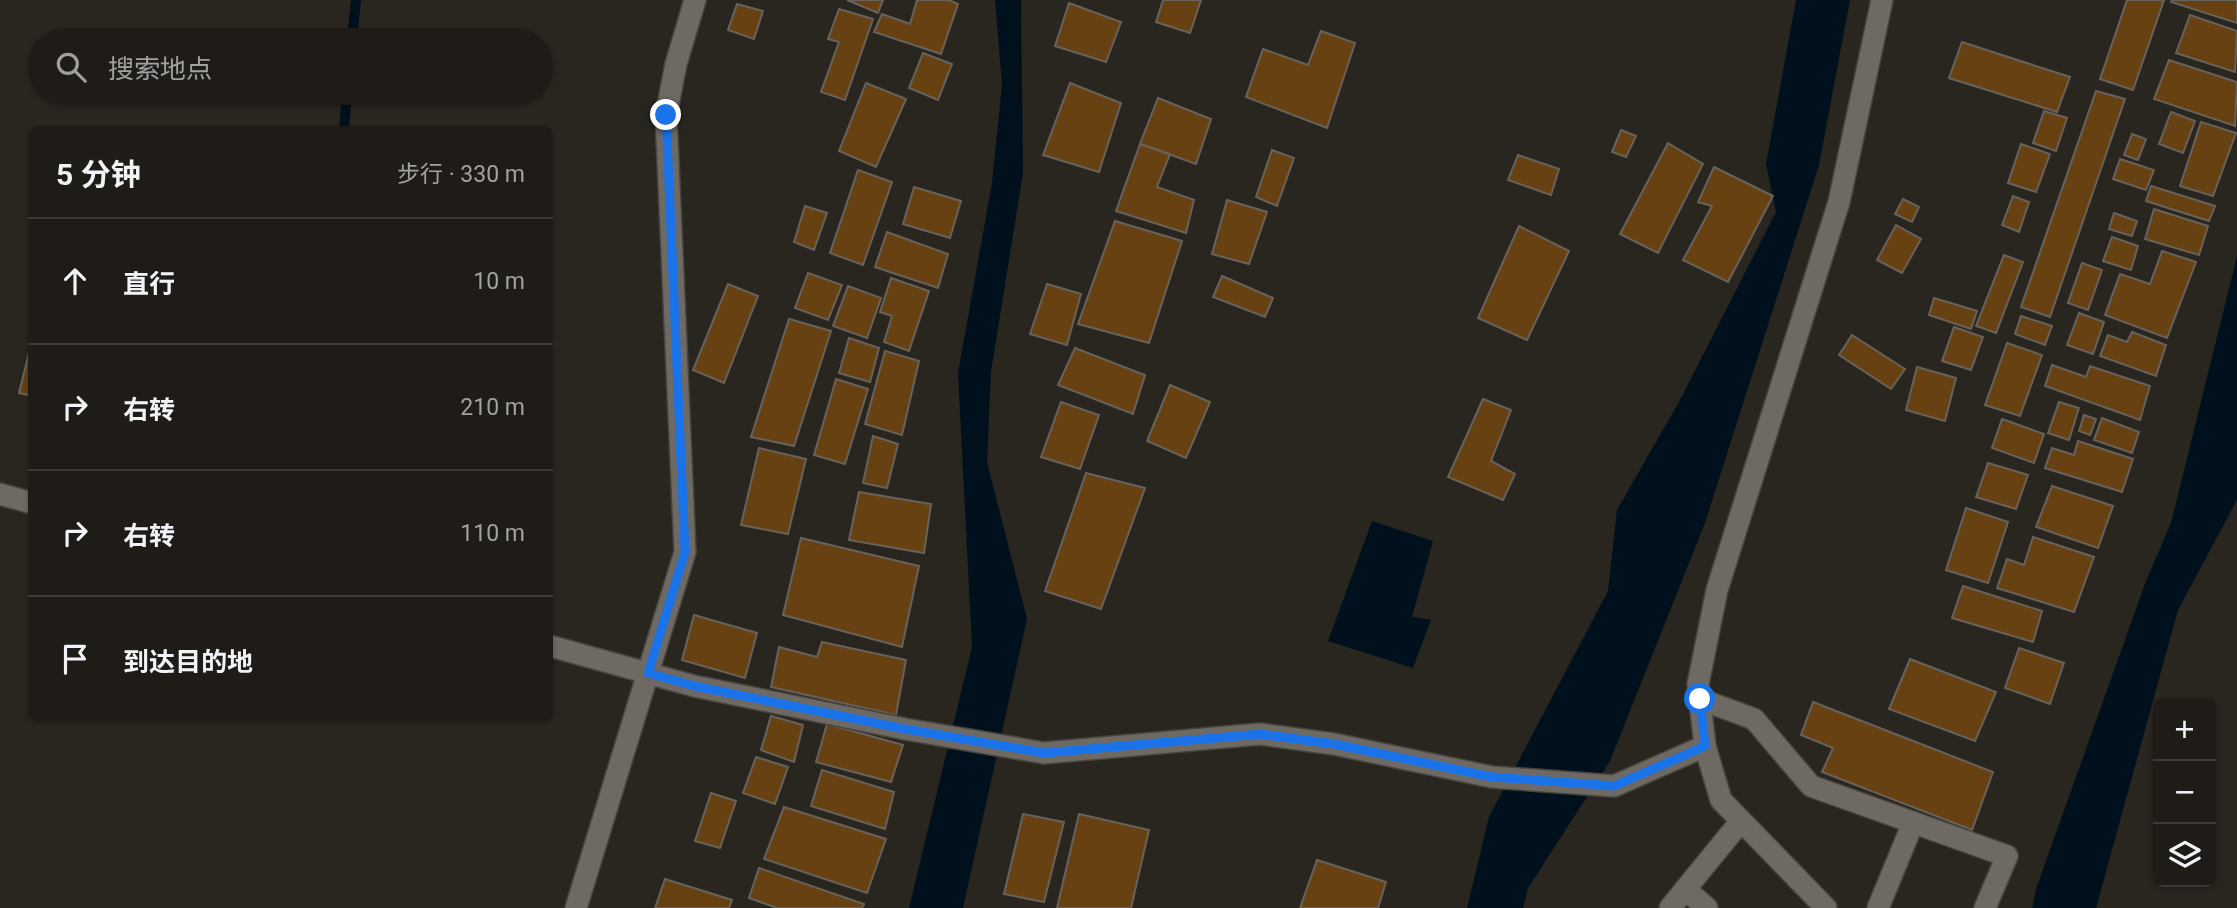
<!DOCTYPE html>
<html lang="zh">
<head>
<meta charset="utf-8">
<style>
  body { margin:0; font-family:Roboto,"Noto Sans SC",sans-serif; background:#272521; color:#f1f3f6 }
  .controls { position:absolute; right:21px; bottom:21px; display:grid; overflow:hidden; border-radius:10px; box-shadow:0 2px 5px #0004 }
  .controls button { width:63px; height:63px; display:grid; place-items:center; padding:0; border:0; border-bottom:2px solid #3c3a37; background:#1f1c18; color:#f1f3f6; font:35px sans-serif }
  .stop { position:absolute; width:21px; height:21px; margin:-16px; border:5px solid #1a73e8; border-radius:50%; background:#fff }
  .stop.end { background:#1a73e8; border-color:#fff; box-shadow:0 2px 7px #0008 }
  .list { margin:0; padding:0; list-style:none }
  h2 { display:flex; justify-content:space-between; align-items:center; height:91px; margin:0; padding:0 28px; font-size:30px }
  h2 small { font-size:23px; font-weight:400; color:#a1a1a2 }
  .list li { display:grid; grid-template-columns:46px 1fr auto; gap:21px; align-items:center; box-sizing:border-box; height:126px; padding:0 28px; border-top:2px solid #3c3a37 }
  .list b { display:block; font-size:26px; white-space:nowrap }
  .list em { font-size:23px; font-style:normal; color:#a1a1a2 }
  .icon { flex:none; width:38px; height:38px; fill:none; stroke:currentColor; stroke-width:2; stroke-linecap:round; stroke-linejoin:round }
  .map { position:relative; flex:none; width:2237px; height:908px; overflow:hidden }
  .search { position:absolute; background:#1f1c18; box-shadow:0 2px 5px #0004; left:28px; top:28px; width:525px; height:77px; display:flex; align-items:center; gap:18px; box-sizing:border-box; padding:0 24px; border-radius:38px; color:#a1a1a2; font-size:26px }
  .panel { position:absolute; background:#1f1c18; box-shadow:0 2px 5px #0004; left:28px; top:126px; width:525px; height:595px; border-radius:10px }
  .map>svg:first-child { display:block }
</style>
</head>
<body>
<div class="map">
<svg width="2237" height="908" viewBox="0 0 2237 908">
  <rect width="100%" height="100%" fill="#292620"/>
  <path fill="#00101c" d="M 995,0 L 1021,0 L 1023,173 L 991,372 L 987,462 L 1027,619 L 963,908 L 909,908 L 972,647 L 958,373 L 992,183 L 1002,85 Z
    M 1796,0 L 1850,0 L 1819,165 L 1705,523 L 1610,761 L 1528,888 L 1523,908 L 1467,908 L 1489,817 L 1608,591 L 1617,510 L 1680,400 L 1776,212 L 1766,164 Z
    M 2237,256 L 2237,500 L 2178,610 L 2096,908 L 2032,908 L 2037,886 L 2146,581 L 2171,523 Z
    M 1372,521 L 1433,541 L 1412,617 L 1431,620 L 1413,668 L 1328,641 Z"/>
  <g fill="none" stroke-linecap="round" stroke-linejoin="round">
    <path stroke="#00101c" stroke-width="10" d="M 352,40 L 356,0
      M 344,130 L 347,93"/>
  </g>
  <path fill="#674111" stroke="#68625c" stroke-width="2" d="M 847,0 L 883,0 L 878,13 Z
    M 917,0 L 949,0 L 958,4 L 941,54 L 874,32 L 882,14 L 910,24 Z
    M 1163,0 L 1201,0 L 1190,33 L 1156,22 Z
    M 2127,0 L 2164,0 L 2133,90 L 2100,79 Z
    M 2172,0 L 2237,0 L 2237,23 L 2171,2 Z
    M 1069,3 L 1121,22 L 1106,62 L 1055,46 Z
    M 737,4 L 763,11 L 754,39 L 728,30 Z
    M 839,9 L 873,19 L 845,100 L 821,92 L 839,42 L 828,39 Z
    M 2190,15 L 2237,31 L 2235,72 L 2176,53 Z
    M 1321,31 L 1355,43 L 1327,128 L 1246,97 L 1263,49 L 1308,65 Z
    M 1962,42 L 2070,77 L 2057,112 L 1949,78 Z
    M 923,53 L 952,64 L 938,100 L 909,88 Z
    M 2169,60 L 2237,82 L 2235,126 L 2154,99 Z
    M 866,83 L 906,99 L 876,167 L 839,151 Z
    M 1070,83 L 1121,103 L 1099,172 L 1043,155 Z
    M 2096,91 L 2125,99 L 2050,317 L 2021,307 Z
    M 1158,98 L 1211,119 L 1196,164 L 1140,144 Z
    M 2044,111 L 2067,118 L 2056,151 L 2033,143 Z
    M 2171,112 L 2195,121 L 2183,153 L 2159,144 Z
    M 2201,122 L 2236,133 L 2213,196 L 2180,186 Z
    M 1621,130 L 1636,136 L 1626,157 L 1612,152 Z
    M 2132,134 L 2146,139 L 2138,160 L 2124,155 Z
    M 1668,143 L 1703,164 L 1658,253 L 1620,234 Z
    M 1140,144 L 1170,154 L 1157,187 L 1194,200 L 1186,233 L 1116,211 Z
    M 2021,144 L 2050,154 L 2036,192 L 2008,183 Z
    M 1272,150 L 1294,158 L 1277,206 L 1256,197 Z
    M 1518,155 L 1559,169 L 1551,195 L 1508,180 Z
    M 2120,159 L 2154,170 L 2146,190 L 2113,179 Z
    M 1714,167 L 1773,196 L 1728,282 L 1683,260 L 1712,206 L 1698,202 Z
    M 858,170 L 892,182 L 863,265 L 830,253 Z
    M 2151,186 L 2215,206 L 2209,221 L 2146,201 Z
    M 914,187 L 961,201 L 950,238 L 903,224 Z
    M 2013,196 L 2029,202 L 2019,232 L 2002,225 Z
    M 1903,199 L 1919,207 L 1912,222 L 1895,214 Z
    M 1227,200 L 1267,212 L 1249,264 L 1212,254 Z
    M 805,206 L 827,213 L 814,250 L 794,242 Z
    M 2154,209 L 2208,226 L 2199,255 L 2145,239 Z
    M 2114,213 L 2137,221 L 2132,236 L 2109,229 Z
    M 1115,221 L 1182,241 L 1149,343 L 1078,324 Z
    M 1896,225 L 1921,239 L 1902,273 L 1877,260 Z
    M 1519,226 L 1569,251 L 1527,340 L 1478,318 Z
    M 887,232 L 948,254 L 938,288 L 875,267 Z
    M 2112,237 L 2138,246 L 2131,270 L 2103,261 Z
    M 2162,251 L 2196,262 L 2167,338 L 2105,315 L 2120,274 L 2150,284 Z
    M 2004,255 L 2023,262 L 1996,333 L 1976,326 Z
    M 2082,263 L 2102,270 L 2088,310 L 2068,303 Z
    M 808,273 L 842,285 L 828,320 L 795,308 Z
    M 1222,276 L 1273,298 L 1265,317 L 1213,297 Z
    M 891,278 L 929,291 L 909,351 L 884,342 L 892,316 L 880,312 Z
    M 728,284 L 758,296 L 724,383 L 693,370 Z
    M 1047,284 L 1081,294 L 1067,345 L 1030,334 Z
    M 848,286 L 881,298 L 867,338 L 833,326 Z
    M 1934,298 L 1977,311 L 1971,329 L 1929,315 Z
    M 2079,313 L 2104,322 L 2093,354 L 2067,345 Z
    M 2021,316 L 2052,326 L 2045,345 L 2015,334 Z
    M 789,319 L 831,331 L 794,446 L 751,437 Z
    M 1954,327 L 1983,337 L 1971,370 L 1942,361 Z
    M 2132,332 L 2166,345 L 2156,376 L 2100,356 L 2108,335 L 2127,342 Z
    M 1852,335 L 1905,369 L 1891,389 L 1839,355 Z
    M 849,338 L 879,348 L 870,382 L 839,373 Z
    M 32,341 L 32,396 L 19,393 Z
    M 2007,343 L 2042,355 L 2020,416 L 1985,405 Z
    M 1075,348 L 1145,375 L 1133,414 L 1058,385 Z
    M 885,351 L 919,361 L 902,435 L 865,424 Z
    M 2052,365 L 2086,377 L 2090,366 L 2150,386 L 2140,420 L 2045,386 Z
    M 1917,367 L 1956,378 L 1945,421 L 1906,410 Z
    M 836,379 L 868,389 L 845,464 L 814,455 Z
    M 1170,385 L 1210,402 L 1186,458 L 1147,441 Z
    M 1483,399 L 1511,410 L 1491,461 L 1515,474 L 1503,500 L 1448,477 Z
    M 1061,402 L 1099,415 L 1080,469 L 1041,457 Z
    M 2059,402 L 2079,408 L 2069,440 L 2048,433 Z
    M 2084,415 L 2096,419 L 2090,435 L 2079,431 Z
    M 2102,418 L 2139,432 L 2132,453 L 2094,440 Z
    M 2002,419 L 2044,434 L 2034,463 L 1992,448 Z
    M 873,436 L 898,444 L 887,488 L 863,483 Z
    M 2078,441 L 2133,459 L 2122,492 L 2045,468 L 2052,448 L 2074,455 Z
    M 759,448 L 806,459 L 788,534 L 741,525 Z
    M 1988,463 L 2028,475 L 2016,509 L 1976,497 Z
    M 1086,473 L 1145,488 L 1101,609 L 1045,591 Z
    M 2052,486 L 2113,506 L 2098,548 L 2036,527 Z
    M 859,492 L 931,504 L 924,553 L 849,540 Z
    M 1966,508 L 2008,522 L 1988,583 L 1946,570 Z
    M 2033,537 L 2094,557 L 2074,612 L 1997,588 L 2007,559 L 2024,565 Z
    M 801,538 L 919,566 L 902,647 L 783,615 Z
    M 1963,586 L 2042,611 L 2033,642 L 1952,618 Z
    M 694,615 L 757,633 L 745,678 L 682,660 Z
    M 822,642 L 906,660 L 896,715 L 771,687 L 779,647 L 817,657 Z
    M 2019,648 L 2064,663 L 2050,704 L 2005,688 Z
    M 1910,659 L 1996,692 L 1975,741 L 1889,709 Z
    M 1813,702 L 1993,772 L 1972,830 L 1822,772 L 1833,748 L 1801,735 Z
    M 771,716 L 803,725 L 794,762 L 761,750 Z
    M 827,724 L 903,745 L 891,782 L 816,762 Z
    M 756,757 L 788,767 L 775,804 L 743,793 Z
    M 822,770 L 894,792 L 885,829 L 811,806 Z
    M 711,793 L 736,801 L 720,848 L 695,841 Z
    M 784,807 L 886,839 L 867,893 L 764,859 Z
    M 1023,814 L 1064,822 L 1044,902 L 1004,894 Z
    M 1079,814 L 1149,830 L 1131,908 L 1057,908 Z
    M 1317,860 L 1386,882 L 1378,908 L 1300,908 Z
    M 759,868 L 864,904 L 862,908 L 777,908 L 749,898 Z
    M 665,879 L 732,900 L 729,908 L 655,908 Z"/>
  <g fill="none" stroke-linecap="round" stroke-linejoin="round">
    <defs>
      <path id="street" d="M 0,494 L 32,503
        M 550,646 L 694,686 L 905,729 L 1044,753 L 1260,734 L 1334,744 L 1492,777 L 1614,786 L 1705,746
        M 576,908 L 685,552 L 666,115 L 676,64 L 695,0"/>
      <path id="secondary" d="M 1700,699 L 1754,719 L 1811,786 L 2007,856 L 1985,908
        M 1685,889 L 1707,908
        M 1670,908 L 1741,821
        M 1826,908 L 1721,800 L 1705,746 L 1698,684 L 1717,590 L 1839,202 L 1882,0
        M 1878,908 L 1913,823"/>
    </defs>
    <use href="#street" stroke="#47443e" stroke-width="24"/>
    <use href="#secondary" stroke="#47443e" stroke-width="24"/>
    <use href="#street" stroke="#6e6a63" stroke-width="21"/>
    <use href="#secondary" stroke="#6e6a63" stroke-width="21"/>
  </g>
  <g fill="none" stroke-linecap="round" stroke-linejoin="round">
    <path stroke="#1a73e8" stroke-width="9" d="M 666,115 L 685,552 L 648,673 L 694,686 L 905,729 L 1044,753 L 1260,734 L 1334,744 L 1492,777 L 1614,786 L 1705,746 L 1700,699"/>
  </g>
</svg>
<div class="controls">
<button>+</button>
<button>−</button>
<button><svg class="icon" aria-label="layers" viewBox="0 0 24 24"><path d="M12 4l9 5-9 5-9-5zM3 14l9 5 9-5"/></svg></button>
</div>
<div class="stop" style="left:1700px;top:699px"></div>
<div class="stop end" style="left:666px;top:115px"></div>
<div class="search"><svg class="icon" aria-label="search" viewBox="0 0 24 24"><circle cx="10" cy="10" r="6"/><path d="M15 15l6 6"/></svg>搜索地点</div>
<section class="panel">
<h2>5 分钟<small>步行 · 330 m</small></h2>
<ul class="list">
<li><svg class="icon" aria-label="ahead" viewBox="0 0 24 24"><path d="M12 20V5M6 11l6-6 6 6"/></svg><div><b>直行</b></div><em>10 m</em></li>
<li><svg class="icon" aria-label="right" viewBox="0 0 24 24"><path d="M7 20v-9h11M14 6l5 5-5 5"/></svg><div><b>右转</b></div><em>210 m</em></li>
<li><svg class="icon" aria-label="right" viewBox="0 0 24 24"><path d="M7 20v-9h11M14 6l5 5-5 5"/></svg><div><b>右转</b></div><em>110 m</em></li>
<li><svg class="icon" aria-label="arrive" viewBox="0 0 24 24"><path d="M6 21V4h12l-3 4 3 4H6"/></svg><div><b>到达目的地</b></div></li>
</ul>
</section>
</div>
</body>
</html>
